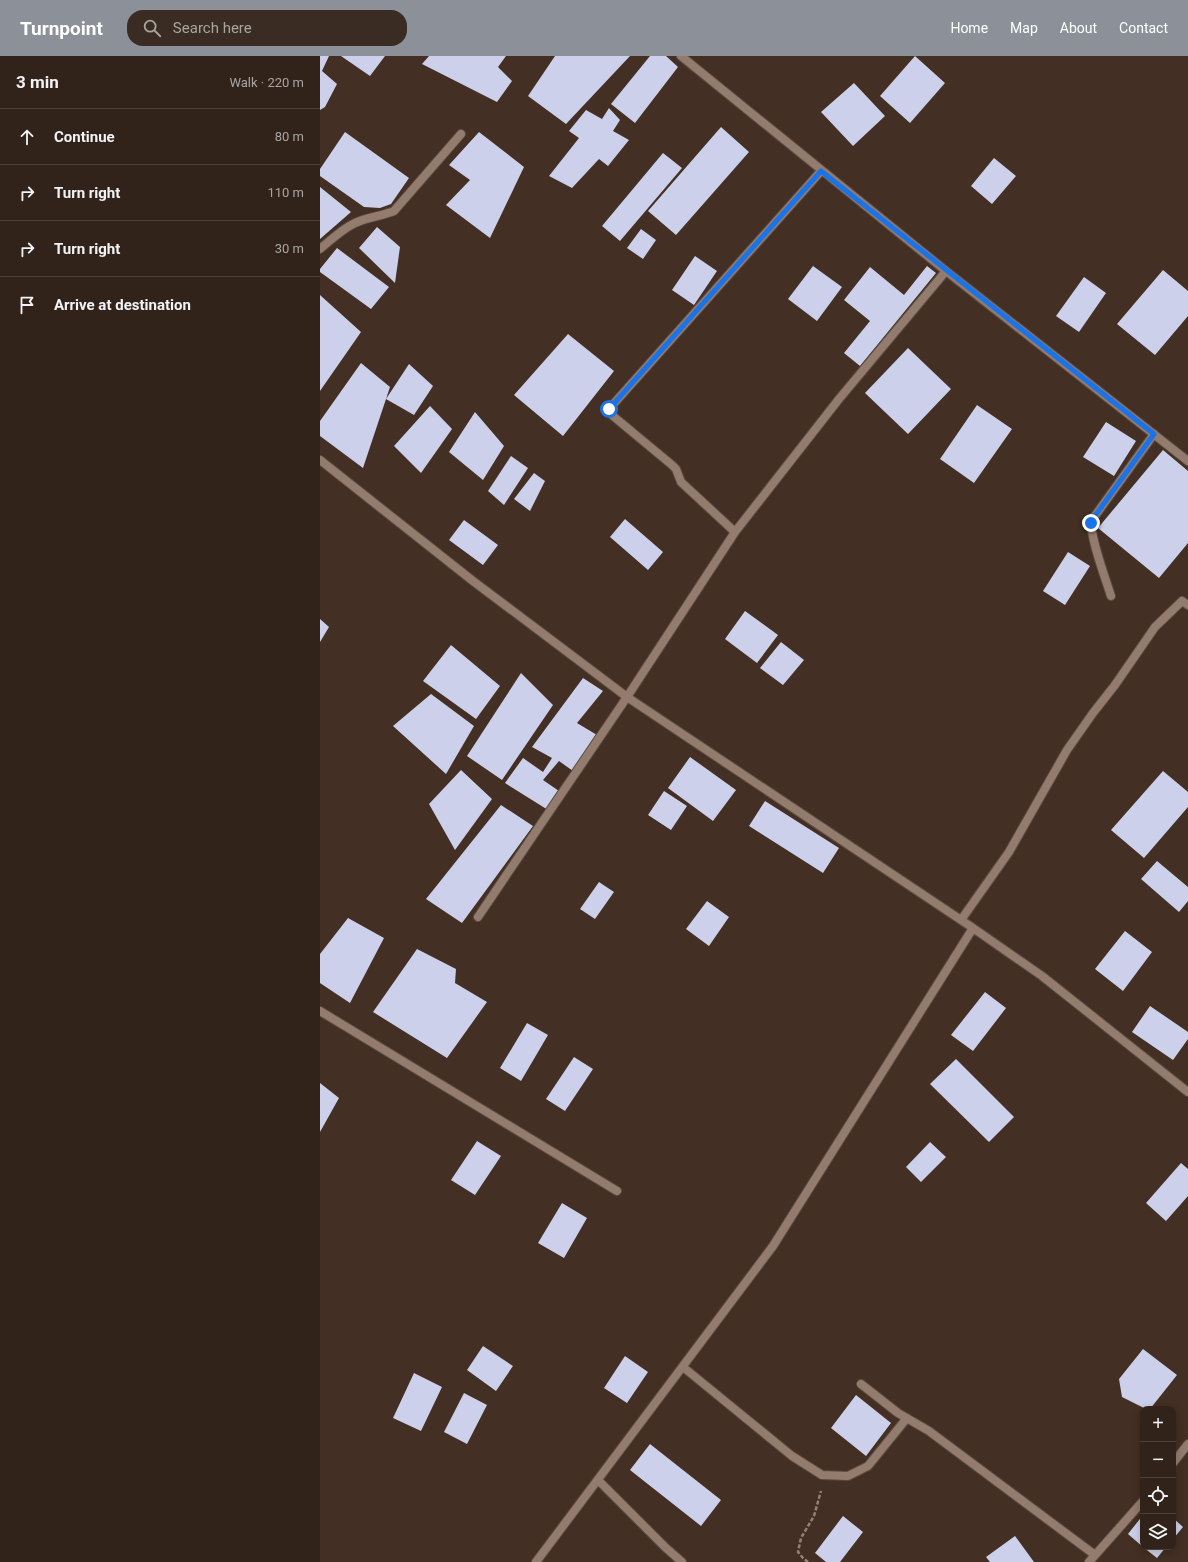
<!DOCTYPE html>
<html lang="en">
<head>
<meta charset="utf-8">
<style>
  body { margin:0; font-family:Roboto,sans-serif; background:#3a2b23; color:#f1f3f6 }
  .controls { position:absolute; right:12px; bottom:12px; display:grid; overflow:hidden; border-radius:8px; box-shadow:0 2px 10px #0003 }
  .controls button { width:36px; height:36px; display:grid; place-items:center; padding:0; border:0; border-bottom:1px solid #4d4039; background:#32231a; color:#f1f3f6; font:20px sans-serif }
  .stop { position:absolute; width:12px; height:12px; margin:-9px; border:3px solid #1a73e8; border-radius:50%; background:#fff }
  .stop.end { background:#1a73e8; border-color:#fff; box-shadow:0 1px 4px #0008 }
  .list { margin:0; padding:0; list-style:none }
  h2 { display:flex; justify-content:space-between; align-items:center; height:52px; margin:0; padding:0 16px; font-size:17px }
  h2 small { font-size:13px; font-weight:400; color:#a8a4a2 }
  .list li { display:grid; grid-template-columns:26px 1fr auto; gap:12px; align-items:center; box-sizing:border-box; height:56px; padding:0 16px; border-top:1px solid #4d4039 }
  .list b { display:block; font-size:15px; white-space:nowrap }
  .list em { font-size:13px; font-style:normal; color:#a8a4a2 }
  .icon { flex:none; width:22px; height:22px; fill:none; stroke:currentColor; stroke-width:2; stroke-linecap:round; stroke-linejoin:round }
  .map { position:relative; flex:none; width:868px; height:1506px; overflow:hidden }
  header { display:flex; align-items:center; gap:24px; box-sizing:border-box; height:56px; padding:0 20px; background:#8c9099; color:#fff }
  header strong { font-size:19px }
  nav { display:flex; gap:22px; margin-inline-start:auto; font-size:14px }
  .search { width:280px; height:36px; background:#3a2b23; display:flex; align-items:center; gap:10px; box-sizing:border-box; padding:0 14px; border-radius:16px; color:#a8a4a2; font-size:15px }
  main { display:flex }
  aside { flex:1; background:#32231a }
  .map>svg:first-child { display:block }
</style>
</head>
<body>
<header>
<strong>Turnpoint</strong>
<div class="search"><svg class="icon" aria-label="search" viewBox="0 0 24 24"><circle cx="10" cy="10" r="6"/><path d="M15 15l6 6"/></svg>Search here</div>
<nav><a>Home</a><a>Map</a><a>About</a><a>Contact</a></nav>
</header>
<main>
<aside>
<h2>3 min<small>Walk · 220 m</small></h2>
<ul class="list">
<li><svg class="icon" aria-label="ahead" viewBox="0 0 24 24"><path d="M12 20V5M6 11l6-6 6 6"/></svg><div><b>Continue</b></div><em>80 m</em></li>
<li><svg class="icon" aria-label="right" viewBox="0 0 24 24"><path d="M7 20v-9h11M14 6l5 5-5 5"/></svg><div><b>Turn right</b></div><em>110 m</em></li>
<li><svg class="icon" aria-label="right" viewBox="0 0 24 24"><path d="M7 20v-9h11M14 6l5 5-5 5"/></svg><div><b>Turn right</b></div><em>30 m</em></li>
<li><svg class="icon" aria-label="arrive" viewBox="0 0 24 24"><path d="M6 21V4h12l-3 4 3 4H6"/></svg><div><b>Arrive at destination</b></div></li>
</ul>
</aside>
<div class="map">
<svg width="868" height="1506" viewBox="0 0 868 1506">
  <rect width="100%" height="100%" fill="#432f23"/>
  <path fill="#cdd0ea" d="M 0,0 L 9,0 L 2,15 L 17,28 L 5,51 L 0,54 Z
    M 21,0 L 65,0 L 50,20 Z
    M 109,0 L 186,0 L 178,11 L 192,25 L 177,46 L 102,8 Z
    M 235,0 L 310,0 L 246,68 L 208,40 Z
    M 330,0 L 346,0 L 358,11 L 315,67 L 291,48 Z
    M 595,0 L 625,27 L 590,67 L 560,40 Z
    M 534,27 L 565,60 L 533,90 L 501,56 Z
    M 289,52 L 300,64 L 293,75 L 309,84 L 288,110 L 279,103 L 252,132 L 229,120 L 259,82 L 249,75 L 266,54 L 282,63 Z
    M 401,71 L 429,96 L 356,179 L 328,155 Z
    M 25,76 L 89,122 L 71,148 L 60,152 L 44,151 L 0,120 L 0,113 Z
    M 159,76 L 204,111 L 170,182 L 126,149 L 150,124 L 129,109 Z
    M 343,97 L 362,112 L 300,185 L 282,170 Z
    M 674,102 L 696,120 L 672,148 L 651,130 Z
    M 0,131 L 31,156 L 0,183 Z
    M 57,171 L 80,191 L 75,227 L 39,192 Z
    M 321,173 L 336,184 L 323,203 L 307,192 Z
    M 17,192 L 69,231 L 51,253 L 0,216 L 0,213 Z
    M 375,200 L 397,215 L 374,249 L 352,234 Z
    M 493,210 L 522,231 L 497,265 L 468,243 Z
    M 607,210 L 616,217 L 540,310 L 524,297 L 550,265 L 524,244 L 550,211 L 584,239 Z
    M 843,214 L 868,235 L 868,260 L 835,299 L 797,268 Z
    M 764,221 L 786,237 L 759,276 L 736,260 Z
    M 0,239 L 41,276 L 0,335 Z
    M 248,278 L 294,315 L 243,380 L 194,339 Z
    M 588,292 L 631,333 L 588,378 L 545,337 Z
    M 41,307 L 70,331 L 43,412 L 0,380 L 0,365 Z
    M 89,308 L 113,330 L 94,359 L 66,343 Z
    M 657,349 L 692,373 L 654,427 L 620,403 Z
    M 110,350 L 132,373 L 101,417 L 74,390 Z
    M 155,356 L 184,390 L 163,424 L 129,396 Z
    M 786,366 L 816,385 L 794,420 L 763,401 Z
    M 843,394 L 868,415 L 868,487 L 839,522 L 778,472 Z
    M 191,400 L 208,412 L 184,449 L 168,435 Z
    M 214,417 L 225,425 L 210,455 L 194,443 Z
    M 305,463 L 343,496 L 328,514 L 290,481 Z
    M 144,464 L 178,489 L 163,509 L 129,484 Z
    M 748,496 L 770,510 L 745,549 L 723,535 Z
    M 425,555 L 458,579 L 437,607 L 405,583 Z
    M 0,563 L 9,571 L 0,586 Z
    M 461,586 L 484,604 L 463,629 L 440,612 Z
    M 131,589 L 180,630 L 156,663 L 103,625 Z
    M 201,617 L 233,649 L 182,724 L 147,700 Z
    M 263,622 L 283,635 L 257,667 L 277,679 L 253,715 L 239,705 L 223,724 L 239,735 L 228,754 L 185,727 L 203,702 L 223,716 L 232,702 L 212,691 Z
    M 111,638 L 154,670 L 126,718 L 73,670 Z
    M 370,701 L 416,734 L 393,765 L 348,732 Z
    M 141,714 L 172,743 L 135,794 L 109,748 Z
    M 843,715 L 868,736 L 868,751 L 824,802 L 791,774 Z
    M 344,735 L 367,750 L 351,774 L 328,759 Z
    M 445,745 L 519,792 L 503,817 L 429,770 Z
    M 181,749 L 213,770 L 142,867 L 106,843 Z
    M 837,805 L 868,831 L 868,845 L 859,856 L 821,823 Z
    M 279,826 L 294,836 L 275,863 L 260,853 Z
    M 387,845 L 409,861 L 389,890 L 366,873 Z
    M 28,862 L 64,882 L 30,947 L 0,927 L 0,898 Z
    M 805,875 L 832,896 L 803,935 L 775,913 Z
    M 97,893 L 136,913 L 135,927 L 167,946 L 127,1002 L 53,956 Z
    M 665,936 L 686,952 L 653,995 L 631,979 Z
    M 830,950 L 868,976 L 868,983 L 853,1004 L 812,976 Z
    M 207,967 L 228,979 L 201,1025 L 180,1012 Z
    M 254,1001 L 273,1013 L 245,1055 L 226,1043 Z
    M 636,1003 L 694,1061 L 669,1086 L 610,1028 Z
    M 0,1027 L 19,1042 L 0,1076 Z
    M 157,1085 L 181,1100 L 155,1139 L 131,1124 Z
    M 610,1086 L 626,1101 L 601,1126 L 586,1111 Z
    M 861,1107 L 868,1113 L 868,1140 L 846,1165 L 826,1147 Z
    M 242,1147 L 267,1162 L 244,1202 L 218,1187 Z
    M 163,1290 L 193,1310 L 176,1335 L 147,1314 Z
    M 823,1293 L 857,1319 L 830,1353 L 826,1353 L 802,1341 L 799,1323 Z
    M 305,1300 L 328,1316 L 307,1347 L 284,1332 Z
    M 94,1317 L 122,1331 L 101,1375 L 73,1362 Z
    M 144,1337 L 167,1349 L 147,1388 L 124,1376 Z
    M 536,1339 L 571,1367 L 546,1400 L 511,1372 Z
    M 330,1388 L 401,1444 L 381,1470 L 310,1414 Z
    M 823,1459 L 823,1491 L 808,1478 Z
    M 523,1460 L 543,1476 L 520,1506 L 506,1506 L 495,1497 Z
    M 853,1462 L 863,1471 L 853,1483 Z
    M 695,1480 L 714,1506 L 670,1506 L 666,1501 Z
    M 823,1491 L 846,1491 L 837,1502 Z"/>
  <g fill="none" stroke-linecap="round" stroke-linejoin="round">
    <defs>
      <path id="service" d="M 791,540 C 786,524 768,476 772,464 L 834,378"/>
      <path id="minor" d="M 0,193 C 11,184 22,173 35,167 C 48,161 62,160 74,155 L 141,78
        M 0,404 L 153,525 L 307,641 L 653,872 L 722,920 L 868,1036
        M 415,476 L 361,426 L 356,413 L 352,409 L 293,360 L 289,353 L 501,115
        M 158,861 L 307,641 L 415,476 L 519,343 L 626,215
        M 641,864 L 689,796 L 747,694 L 773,657 L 795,629 L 835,571 L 860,547 L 862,545 L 868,549
        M 0,955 L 297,1135
        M 363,1311 L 472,1400 L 502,1419 L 528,1420 L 548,1410 L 587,1362
        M 541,1328 L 578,1357 L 609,1375 L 775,1499
        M 853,1407 L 868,1388
        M 278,1424 L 346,1492 L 362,1506
        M 216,1506 L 453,1190 L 653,872
        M 769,1506 L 823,1445"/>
      <path id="tertiary" d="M 361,0 L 626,215 L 868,405"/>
    </defs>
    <use href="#service" stroke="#5c4b40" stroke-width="10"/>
    <use href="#minor" stroke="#5c4b40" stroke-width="10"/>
    <use href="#tertiary" stroke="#5c4b40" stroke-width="10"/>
    <path stroke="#928278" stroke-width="2.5" stroke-dasharray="4 2" stroke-linecap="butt" d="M 488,1506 L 483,1502 L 478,1496 L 481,1482 L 494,1460 L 501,1435"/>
    <use href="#service" stroke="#937c6d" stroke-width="8"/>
    <use href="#minor" stroke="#937c6d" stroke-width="8"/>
    <use href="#tertiary" stroke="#937c6d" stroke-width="8"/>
  </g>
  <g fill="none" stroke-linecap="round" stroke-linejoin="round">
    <path stroke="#1a73e8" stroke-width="5" d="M 289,353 L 501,115 L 834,378 L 772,464 L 771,467"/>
  </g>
</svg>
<div class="controls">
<button>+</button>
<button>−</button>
<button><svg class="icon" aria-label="locate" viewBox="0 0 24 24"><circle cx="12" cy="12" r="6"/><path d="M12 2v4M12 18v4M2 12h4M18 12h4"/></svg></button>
<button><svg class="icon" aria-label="layers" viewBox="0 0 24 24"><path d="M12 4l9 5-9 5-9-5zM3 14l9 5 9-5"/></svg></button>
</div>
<div class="stop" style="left:289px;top:353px"></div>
<div class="stop end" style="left:771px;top:467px"></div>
</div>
</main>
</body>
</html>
